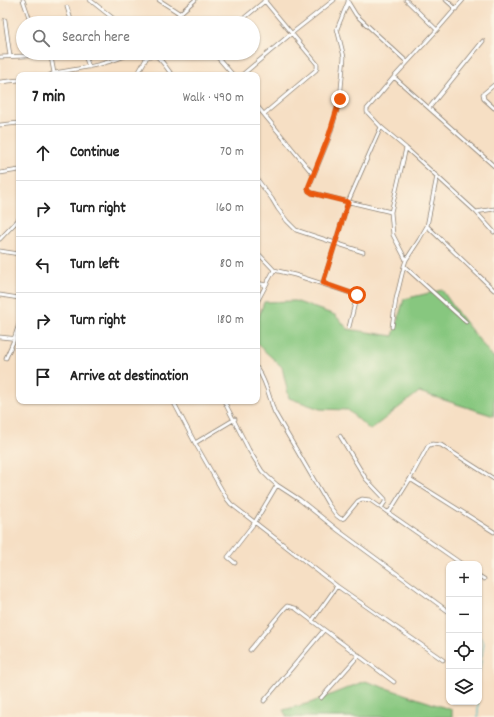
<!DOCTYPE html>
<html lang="en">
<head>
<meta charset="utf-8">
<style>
  body { margin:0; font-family:Dekko,sans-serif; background:#f6f6f6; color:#222 }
  .controls { position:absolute; right:12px; bottom:12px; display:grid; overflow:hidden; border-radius:8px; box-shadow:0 1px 3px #0004 }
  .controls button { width:36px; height:36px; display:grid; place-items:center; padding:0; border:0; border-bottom:1px solid #e0e0e0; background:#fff; color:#222; font:20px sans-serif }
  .stop { position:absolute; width:12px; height:12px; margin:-9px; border:3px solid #ea580c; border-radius:50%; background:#fff }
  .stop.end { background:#ea580c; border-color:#fff; box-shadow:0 1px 4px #0008 }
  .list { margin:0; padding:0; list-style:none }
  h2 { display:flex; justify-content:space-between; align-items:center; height:52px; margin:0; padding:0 16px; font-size:17px }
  h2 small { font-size:13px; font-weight:400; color:#767676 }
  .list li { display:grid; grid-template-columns:26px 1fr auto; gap:12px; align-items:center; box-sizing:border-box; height:56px; padding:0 16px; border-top:1px solid #e0e0e0 }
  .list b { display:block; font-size:15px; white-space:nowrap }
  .list em { font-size:13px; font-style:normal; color:#767676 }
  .icon { flex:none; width:22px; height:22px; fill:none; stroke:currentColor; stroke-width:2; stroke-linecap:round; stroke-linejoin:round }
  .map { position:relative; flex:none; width:494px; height:717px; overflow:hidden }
  .search { position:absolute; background:#fff; box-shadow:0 1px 3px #0004; left:16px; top:16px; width:244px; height:44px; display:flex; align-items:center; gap:10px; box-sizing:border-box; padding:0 14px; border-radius:22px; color:#767676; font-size:15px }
  .panel { position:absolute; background:#fff; box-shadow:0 1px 3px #0004; left:16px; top:72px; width:244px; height:332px; border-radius:8px }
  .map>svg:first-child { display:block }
</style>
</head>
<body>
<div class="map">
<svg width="494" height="717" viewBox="0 0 494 717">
  <rect width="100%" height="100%" fill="#fcf5e5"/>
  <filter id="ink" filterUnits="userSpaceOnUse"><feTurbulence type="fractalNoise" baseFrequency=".025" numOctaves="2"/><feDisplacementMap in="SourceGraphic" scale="8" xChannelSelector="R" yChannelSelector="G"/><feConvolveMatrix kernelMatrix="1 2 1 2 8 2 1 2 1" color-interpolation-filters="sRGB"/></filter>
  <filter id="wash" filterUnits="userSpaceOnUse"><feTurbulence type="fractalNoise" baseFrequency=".012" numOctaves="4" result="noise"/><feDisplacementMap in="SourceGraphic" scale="16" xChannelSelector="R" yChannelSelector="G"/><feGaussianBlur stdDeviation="0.9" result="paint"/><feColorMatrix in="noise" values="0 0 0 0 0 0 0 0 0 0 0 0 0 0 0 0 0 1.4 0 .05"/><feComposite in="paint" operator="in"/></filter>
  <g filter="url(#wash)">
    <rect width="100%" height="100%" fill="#f6dfc4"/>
    <path fill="#87c77f" stroke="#52724e" d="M 442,290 L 460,316 L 492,356 L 494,357 L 494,416 L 419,392 L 370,430 L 348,410 L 320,409 L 289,398 L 282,367 L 257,344 L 257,322 L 264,302 L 295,301 L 335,315 L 348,329 L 393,336 L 404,299 Z
      M 365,681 L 452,710 L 452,717 L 287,717 L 283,710 L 310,703 Z"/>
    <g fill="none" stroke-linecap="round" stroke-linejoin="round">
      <path stroke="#49b6c4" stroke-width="1" d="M 479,636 L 484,643 L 479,673
        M 478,702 L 478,717"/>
    </g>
  </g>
  <g filter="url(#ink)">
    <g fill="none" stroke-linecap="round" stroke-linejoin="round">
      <defs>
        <path id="street" d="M 23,0 L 31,23
          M 90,0 L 119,23
          M 159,0 L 179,13 L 187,23
          M 348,0 L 348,2 L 337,29 L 344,57 L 340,99 L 329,138 L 308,189 L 309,191 L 312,193 L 391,212
          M 406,0 L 437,30
          M 446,0 L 456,9
          M 463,0 L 437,30 L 394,77 L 367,109 L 367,112 L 381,127 L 406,148 L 476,212 L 494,232
          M 348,2 L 356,15 L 407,62
          M 67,7 L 72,23
          M 5,20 L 10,56
          M 169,23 L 195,0
          M 238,23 L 266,0
          M 84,53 L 89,67
          M 214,53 L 233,75
          M 0,57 L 50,55 L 51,57 L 54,73
          M 146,58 C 149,57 151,55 153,55 C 159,55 168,70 172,75
          M 50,75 L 54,73 C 81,68 107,65 132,53
          M 137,75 L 146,59 L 146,58 L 143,53
          M 242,75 L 292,33 L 334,0
          M 394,77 L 494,166
          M 0,82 L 19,80
          M 494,85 L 483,94 L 484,99 L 494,108
          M 257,106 L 313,174
          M 429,108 L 483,41
          M 264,114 L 316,70 L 317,68 L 317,64 L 264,0
          M 0,125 L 19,123
          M 406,148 L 391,212 L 393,235 L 406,260
          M 0,173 L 19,170
          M 257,179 L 272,199 L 278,209 L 287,221 L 296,230 L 311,235 L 363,252
          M 476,212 L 494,209
          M 427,226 L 494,290
          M 0,239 L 19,219
          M 0,251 L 19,254
          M 257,252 L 274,270 L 295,275 L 357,295 L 349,327
          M 404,266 L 466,322
          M 257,283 L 266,285
          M 323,283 L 348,202 L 381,127
          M 0,295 L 19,298
          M 257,302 L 274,270
          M 392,327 L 396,299 L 404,266 L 406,260 L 419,240 L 427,226 L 437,176
          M 0,337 L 19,339
          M 6,358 L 13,342 L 19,324
          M 257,368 C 263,377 267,388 270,398 C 272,403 272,407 275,413 L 328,504 L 337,516 L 341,519 L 344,518 L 358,501 L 362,499 L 370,500 L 462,564
          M 173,401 L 195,443 L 227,499 L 231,504 L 337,586 L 443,660
          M 224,401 L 249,450 L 262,471 L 269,478 L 277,485 L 300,500 L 339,531 L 449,612
          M 340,436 L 366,479 L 385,499 L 385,502 L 381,508
          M 195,443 L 235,419
          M 410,479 L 494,532
          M 387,512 L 390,511 L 410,479 L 428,446 L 432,444 L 441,445 L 494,479
          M 235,563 L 228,557 L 255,522 L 277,485
          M 479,576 L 484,579
          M 312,621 L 337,586
          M 250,650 L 284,609 L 287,606 L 295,608 L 394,682
          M 321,698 L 359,655
          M 264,701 L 324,630"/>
      </defs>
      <use href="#street" stroke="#897e70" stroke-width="4.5"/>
      <use href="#street" stroke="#fff" stroke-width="3"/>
    </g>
  </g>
  <g fill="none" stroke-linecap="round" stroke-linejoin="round" filter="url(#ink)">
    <path stroke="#ea580c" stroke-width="5" d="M 340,99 L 328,138 L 308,188 L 309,191 L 312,193 L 348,202 L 323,283 L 357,295"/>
  </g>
</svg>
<div class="controls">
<button>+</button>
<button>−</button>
<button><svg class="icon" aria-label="locate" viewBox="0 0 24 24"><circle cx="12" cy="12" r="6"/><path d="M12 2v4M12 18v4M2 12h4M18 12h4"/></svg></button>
<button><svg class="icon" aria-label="layers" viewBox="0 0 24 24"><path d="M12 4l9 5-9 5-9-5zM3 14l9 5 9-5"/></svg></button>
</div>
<div class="stop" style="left:357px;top:295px"></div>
<div class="stop end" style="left:340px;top:99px"></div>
<div class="search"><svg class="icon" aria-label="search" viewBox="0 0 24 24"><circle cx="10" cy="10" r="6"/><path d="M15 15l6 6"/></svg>Search here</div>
<section class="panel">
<h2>7 min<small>Walk · 490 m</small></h2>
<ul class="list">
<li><svg class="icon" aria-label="ahead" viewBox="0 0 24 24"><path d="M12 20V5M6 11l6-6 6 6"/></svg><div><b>Continue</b></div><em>70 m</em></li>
<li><svg class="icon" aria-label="right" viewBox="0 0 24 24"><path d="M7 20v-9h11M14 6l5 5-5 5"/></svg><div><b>Turn right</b></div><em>160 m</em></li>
<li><svg class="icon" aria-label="left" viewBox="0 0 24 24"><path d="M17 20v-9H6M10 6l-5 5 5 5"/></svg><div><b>Turn left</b></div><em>80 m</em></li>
<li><svg class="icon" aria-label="right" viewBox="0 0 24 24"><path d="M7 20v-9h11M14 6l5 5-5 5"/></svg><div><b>Turn right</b></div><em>180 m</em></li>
<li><svg class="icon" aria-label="arrive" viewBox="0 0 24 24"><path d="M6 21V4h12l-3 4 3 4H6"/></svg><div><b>Arrive at destination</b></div></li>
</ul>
</section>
</div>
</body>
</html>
